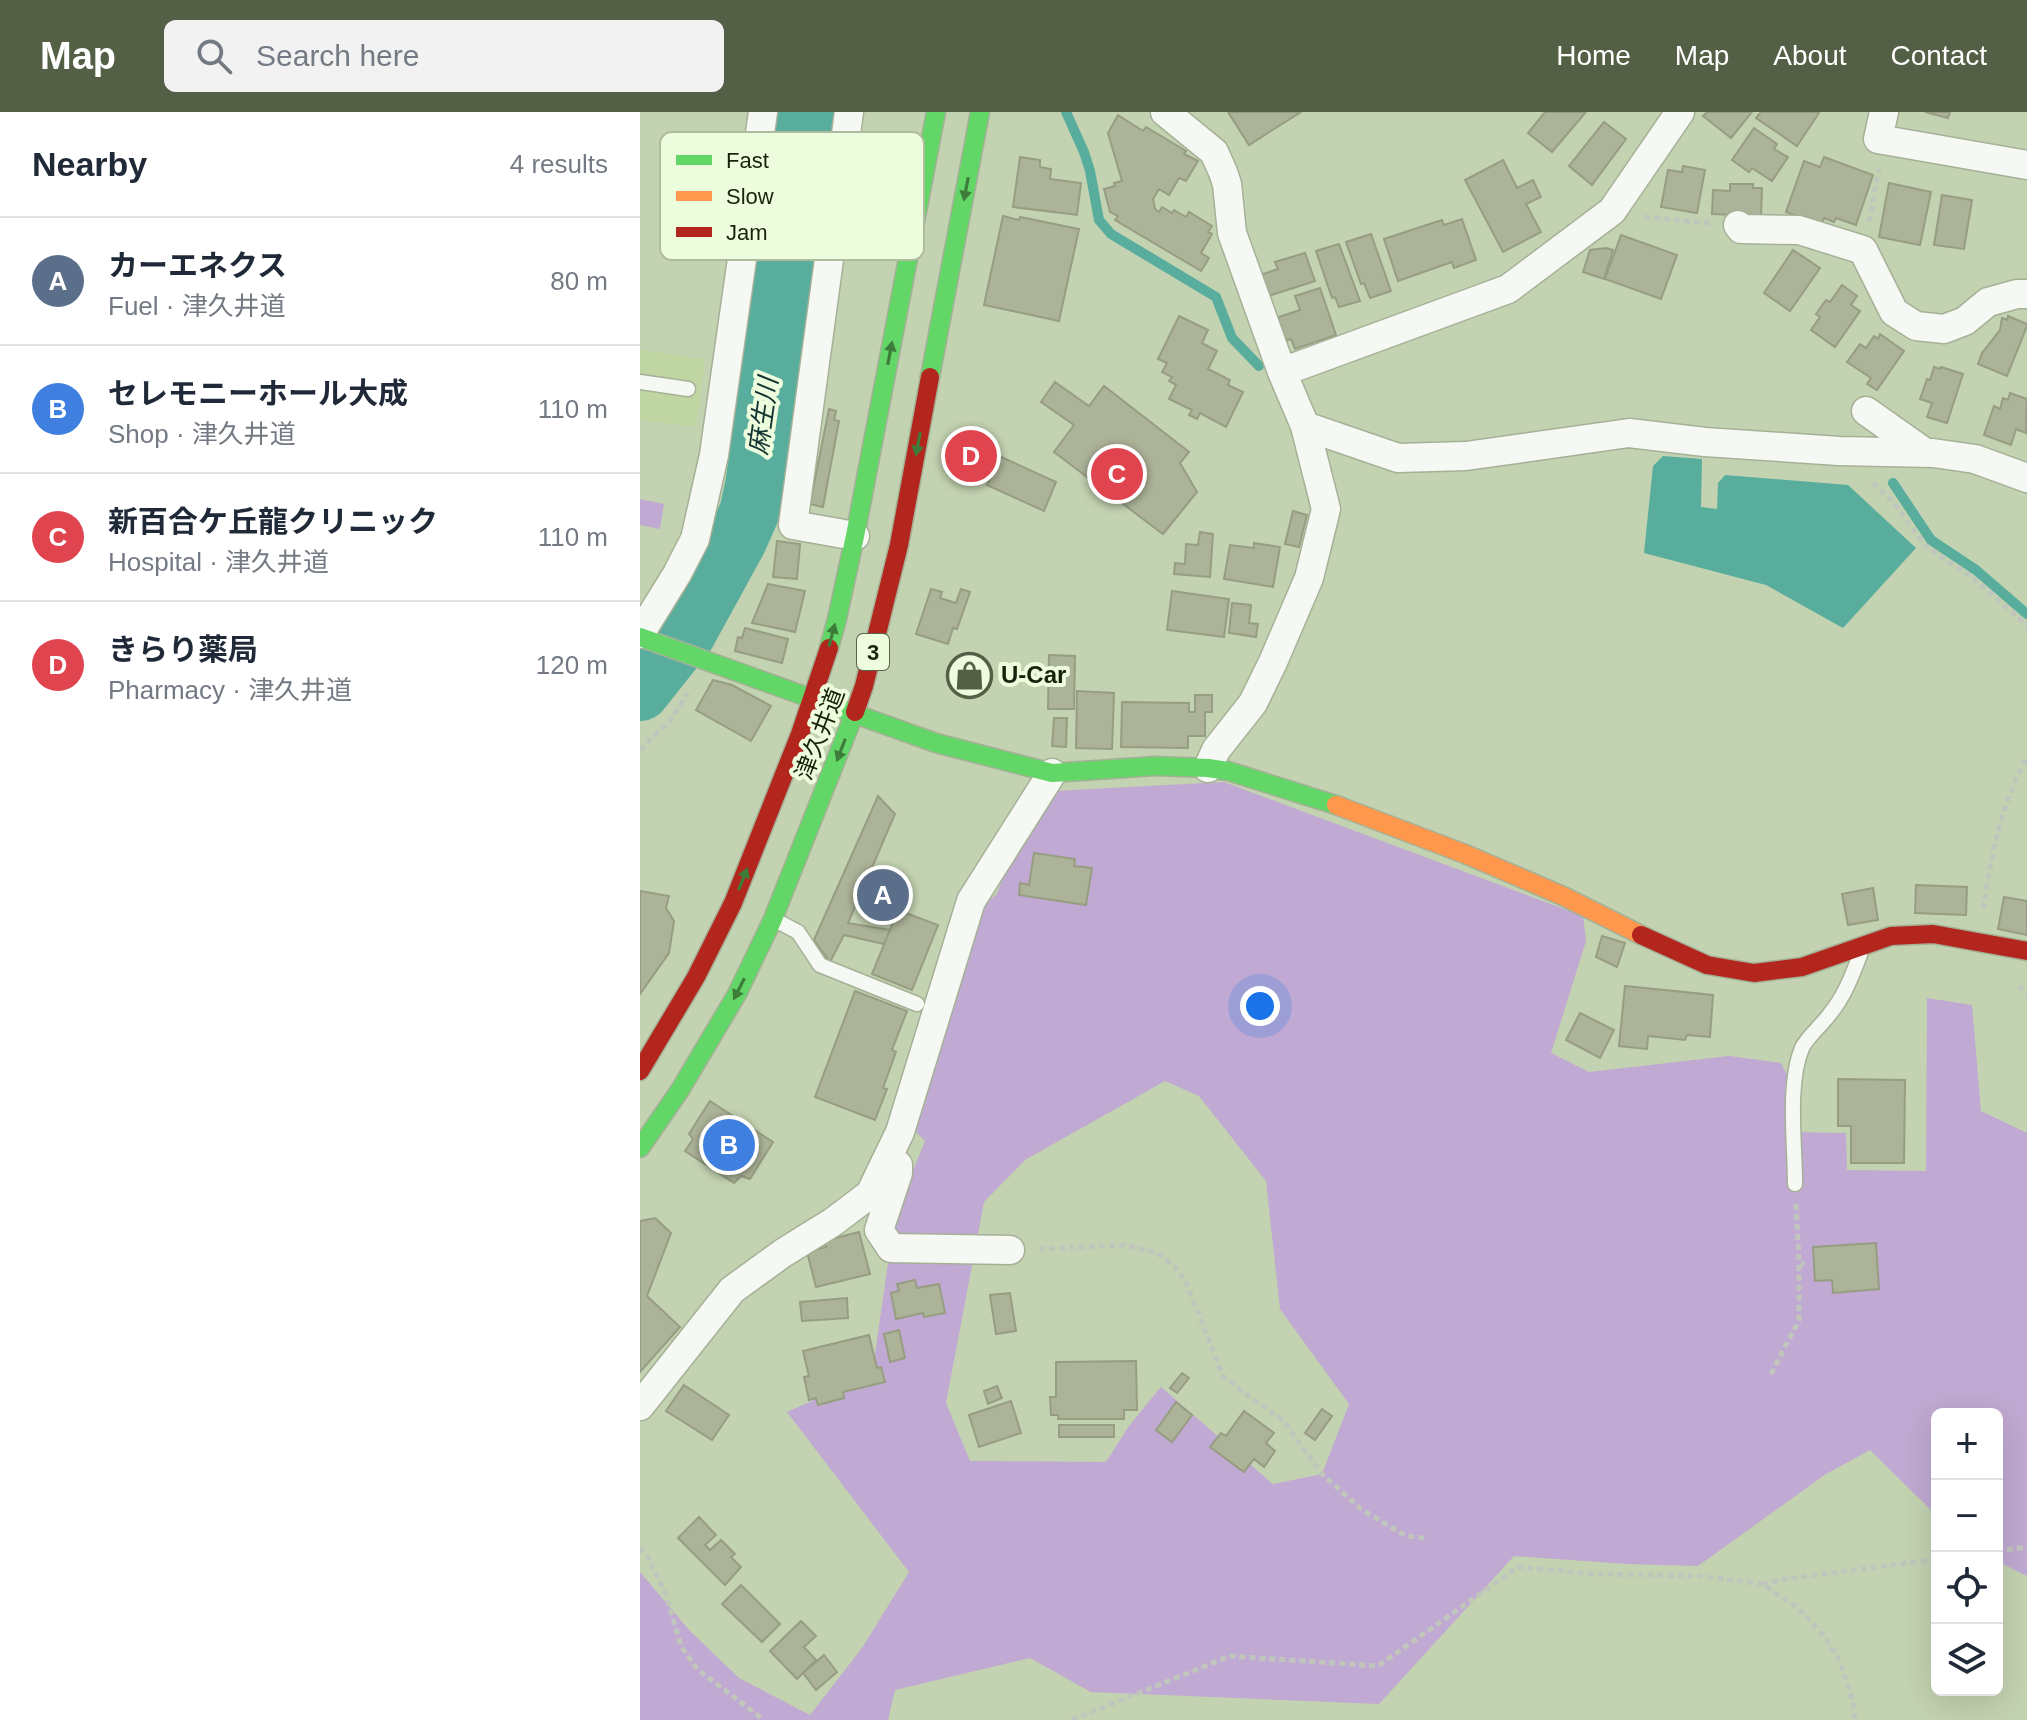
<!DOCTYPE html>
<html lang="en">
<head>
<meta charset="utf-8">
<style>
  body { margin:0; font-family:Arial,"Noto Sans JP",sans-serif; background:#f2f2f3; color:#1f2937 }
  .controls { position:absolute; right:24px; bottom:24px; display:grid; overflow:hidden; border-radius:12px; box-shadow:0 8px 32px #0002 }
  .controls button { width:72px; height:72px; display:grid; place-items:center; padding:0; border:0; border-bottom:2px solid #e0e1e3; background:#fff; color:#1f2937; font:40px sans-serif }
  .you { position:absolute; left:620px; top:894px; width:28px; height:28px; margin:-20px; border:6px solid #fff; border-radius:50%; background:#1a73e8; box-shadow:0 0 0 12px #1a73e833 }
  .badge { display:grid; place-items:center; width:52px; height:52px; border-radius:50%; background:#546045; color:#fff; font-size:26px; font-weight:700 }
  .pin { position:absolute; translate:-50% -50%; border:4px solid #fff; box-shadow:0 2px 8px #0006 }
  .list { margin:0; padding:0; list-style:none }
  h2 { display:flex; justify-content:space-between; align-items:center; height:104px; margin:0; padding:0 32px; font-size:34px }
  h2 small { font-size:26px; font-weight:400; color:#747a83 }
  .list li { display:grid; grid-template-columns:52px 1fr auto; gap:24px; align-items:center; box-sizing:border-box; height:128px; padding:0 32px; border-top:2px solid #e0e1e3 }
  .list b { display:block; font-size:30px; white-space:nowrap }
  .list p { margin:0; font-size:26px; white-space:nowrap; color:#747a83 }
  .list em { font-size:26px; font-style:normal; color:#747a83 }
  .icon { flex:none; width:44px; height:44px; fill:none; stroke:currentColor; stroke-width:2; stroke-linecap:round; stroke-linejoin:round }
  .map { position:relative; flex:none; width:1387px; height:1608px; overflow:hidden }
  header { display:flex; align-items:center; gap:48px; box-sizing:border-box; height:112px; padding:0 40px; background:#546045; color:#fff }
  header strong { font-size:38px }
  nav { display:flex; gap:44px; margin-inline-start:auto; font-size:28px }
  .search { width:560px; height:72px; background:#f2f2f3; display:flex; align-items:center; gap:20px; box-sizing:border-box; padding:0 28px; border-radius:12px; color:#747a83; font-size:30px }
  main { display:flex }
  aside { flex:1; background:#fff }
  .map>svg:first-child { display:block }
</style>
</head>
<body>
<header>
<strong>Map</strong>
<div class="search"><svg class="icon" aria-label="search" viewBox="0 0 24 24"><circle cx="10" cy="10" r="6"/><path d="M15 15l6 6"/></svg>Search here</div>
<nav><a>Home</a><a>Map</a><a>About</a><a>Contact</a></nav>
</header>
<main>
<aside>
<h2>Nearby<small>4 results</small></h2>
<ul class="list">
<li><span class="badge" style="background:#5c6f8a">A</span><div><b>カーエネクス</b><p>Fuel · 津久井道</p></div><em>80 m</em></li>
<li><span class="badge" style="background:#3f7fe0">B</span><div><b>セレモニーホール大成</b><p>Shop · 津久井道</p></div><em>110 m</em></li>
<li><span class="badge" style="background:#e0444e">C</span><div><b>新百合ケ丘龍クリニック</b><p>Hospital · 津久井道</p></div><em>110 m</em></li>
<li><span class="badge" style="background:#e0444e">D</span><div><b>きらり薬局</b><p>Pharmacy · 津久井道</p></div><em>120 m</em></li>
</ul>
</aside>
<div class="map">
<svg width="1387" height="1608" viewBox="0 0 1387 1608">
  <rect width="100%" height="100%" fill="#c3d2b1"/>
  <path fill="#bfd6a2" d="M 0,238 L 65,247 L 56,315 L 0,308 Z"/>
  <path fill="#c0a9d2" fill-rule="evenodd" d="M 0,387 L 24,392 L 20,417 L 0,413 Z
    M 584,670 L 943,804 L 946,829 L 911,941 L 949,960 L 1089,944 L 1141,951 L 1151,971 L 1150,1020 L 1206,1021 L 1207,1058 L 1286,1059 L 1287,886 L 1332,893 L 1341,999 L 1387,1021 L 1387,1464 L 1357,1449 L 1357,1302 L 1297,1302 L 1297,1404 L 1230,1338 L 1186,1362 L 1058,1454 L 987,1452 L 874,1444 L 739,1592 L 451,1580 L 390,1546 L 255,1578 L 248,1608 L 0,1608 L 0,1460 L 50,1519 L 99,1566 L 170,1603 L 222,1536 L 269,1460 L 147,1300 L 232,1262 L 255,1103 L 285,1029 L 272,1016 L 336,793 L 348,789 L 357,782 L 373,734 L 413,679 ZM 525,969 L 559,984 L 626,1069 L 640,1197 L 709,1292 L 682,1362 L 633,1372 L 521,1275 L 489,1314 L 466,1350 L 330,1349 L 306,1291 L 344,1090 L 385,1048 Z"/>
  <path fill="#59ad9d" d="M 1023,344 L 1062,347 L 1061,395 L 1077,397 L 1078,371 L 1085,363 L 1208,373 L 1276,436 L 1203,516 L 1126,473 L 1004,441 L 1013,354 Z"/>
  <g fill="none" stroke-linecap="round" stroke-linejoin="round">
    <path stroke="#59ad9d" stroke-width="10" d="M 426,0 L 444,40 L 450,59 L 459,108 L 471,122 L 576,185 L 592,226 L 619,254
      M 1253,371 L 1291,428 L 1336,458 L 1387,502"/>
    <path stroke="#59ad9d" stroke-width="60" d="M 0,579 L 46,521 L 97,428 L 109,401 L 115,374 L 167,0"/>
  </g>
  <path fill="#acb398" stroke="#969d82" stroke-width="2" d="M 588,0 L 661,0 L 609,33 Z
    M 905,0 L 946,0 L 912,40 L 888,21 Z
    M 1067,0 L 1112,0 L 1091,26 L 1063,4 Z
    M 1121,0 L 1178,0 L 1179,1 L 1157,34 L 1116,6 Z
    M 1285,0 L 1310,0 L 1308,6 Z
    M 478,3 L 503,19 L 506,15 L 546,39 L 544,42 L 558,49 L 546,69 L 539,66 L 529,83 L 519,77 L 513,87 L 515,97 L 519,100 L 522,95 L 532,101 L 534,98 L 546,105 L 549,100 L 572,114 L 568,120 L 572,122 L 561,141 L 569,146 L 561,159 L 475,108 L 478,104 L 470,100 L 464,77 L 475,74 L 474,71 L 482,69 L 468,21 Z
    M 964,10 L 986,27 L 952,73 L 929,54 Z
    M 1114,16 L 1137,32 L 1134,37 L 1148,45 L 1132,69 L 1112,56 L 1109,60 L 1092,48 Z
    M 380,45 L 400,48 L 400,55 L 411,57 L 410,67 L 441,71 L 437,103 L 373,95 Z
    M 1184,45 L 1233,63 L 1216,113 L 1196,106 L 1194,110 L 1184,106 L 1180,117 L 1165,107 L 1146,100 L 1164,49 L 1180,55 Z
    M 863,48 L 877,76 L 893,68 L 901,85 L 886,92 L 901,120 L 863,140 L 825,68 Z
    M 1043,54 L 1065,58 L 1057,101 L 1021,95 L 1028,58 L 1042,60 Z
    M 1249,71 L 1291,80 L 1280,133 L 1239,125 Z
    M 1090,72 L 1113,72 L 1113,76 L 1122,76 L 1121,104 L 1072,102 L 1073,78 L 1090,79 Z
    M 1302,83 L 1332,88 L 1324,137 L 1294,133 Z
    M 363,104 L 379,108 L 380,105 L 439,117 L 419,209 L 344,193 Z
    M 822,107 L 836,148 L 814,156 L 812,150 L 758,169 L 744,127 L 802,108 L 804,113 Z
    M 731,122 L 751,179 L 730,186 L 724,171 L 721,172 L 706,130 Z
    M 981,123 L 1037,143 L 1021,187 L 965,167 Z
    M 699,132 L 720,189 L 699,195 L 695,185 L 692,186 L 676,139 Z
    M 966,136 L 973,138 L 964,167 L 943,160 L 950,138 Z
    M 1153,138 L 1180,156 L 1150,199 L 1124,181 Z
    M 665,141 L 675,169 L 628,184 L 620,163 L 638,157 L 635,150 Z
    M 1202,173 L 1217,184 L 1211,193 L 1220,199 L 1195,235 L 1171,218 L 1180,205 L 1176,202 L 1186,188 L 1190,190 Z
    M 680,176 L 696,223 L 655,237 L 651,227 L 641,230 L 633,207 L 660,198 L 655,184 Z
    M 539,204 L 568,218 L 562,231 L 577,239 L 568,257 L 590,268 L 588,273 L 603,280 L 586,315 L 560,301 L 557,307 L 549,303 L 552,298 L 529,287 L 536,273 L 529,269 L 532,265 L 522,260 L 527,251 L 518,247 Z
    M 1368,204 L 1387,212 L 1387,214 L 1367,264 L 1338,252 L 1342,241 L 1360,218 L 1362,206 L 1367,208 Z
    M 1240,222 L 1264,239 L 1237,278 L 1227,272 L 1231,266 L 1207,250 L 1220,232 L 1226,236 L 1234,224 L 1238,227 Z
    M 1294,255 L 1300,257 L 1301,255 L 1323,262 L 1307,311 L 1287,305 L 1292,291 L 1280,287 L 1287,267 L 1290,268 Z
    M 415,270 L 449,294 L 464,274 L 549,340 L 540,351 L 557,380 L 523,422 L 414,340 L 434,313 L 401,290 Z
    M 1370,281 L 1387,287 L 1386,321 L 1376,317 L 1371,333 L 1344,323 L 1354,294 L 1360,297 L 1363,286 L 1368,288 Z
    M 189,297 L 196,299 L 194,308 L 199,309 L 183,395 L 170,392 Z
    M 359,344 L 416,370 L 404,399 L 347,373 Z
    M 653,399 L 667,403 L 659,435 L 645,432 Z
    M 560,420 L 573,422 L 570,465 L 534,462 L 535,451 L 545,452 L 546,432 L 558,433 Z
    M 137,429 L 160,432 L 157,467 L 133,465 Z
    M 614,431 L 640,435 L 633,475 L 584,467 L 590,433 L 614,436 Z
    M 128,472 L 165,479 L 155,520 L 112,511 Z
    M 291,477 L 302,480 L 300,486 L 316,491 L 321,477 L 330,480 L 317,517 L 313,516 L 308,532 L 276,522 Z
    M 532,479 L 589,487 L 584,525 L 527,518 Z
    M 592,491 L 611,493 L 609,511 L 618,512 L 616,525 L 589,521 Z
    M 105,516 L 148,527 L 142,551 L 95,539 L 98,525 L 102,526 Z
    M 409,543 L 435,544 L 434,597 L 408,597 Z
    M 73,568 L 92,573 L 131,594 L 111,629 L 56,598 Z
    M 437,579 L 474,581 L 472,637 L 436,636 Z
    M 555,583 L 572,583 L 572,600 L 565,600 L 565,624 L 548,624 L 548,636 L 481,635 L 482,590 L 549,591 L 549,600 L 555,600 Z
    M 414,606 L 427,606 L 426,635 L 412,634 Z
    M 238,684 L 255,702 L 208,811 L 250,818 L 244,832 L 204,823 L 190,850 L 174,828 Z
    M 394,741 L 435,747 L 434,754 L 452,756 L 446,793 L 379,783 L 380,771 L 389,773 Z
    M 1276,773 L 1327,775 L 1326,803 L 1275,801 Z
    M 1233,776 L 1238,808 L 1208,813 L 1202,782 Z
    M 0,779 L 29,784 L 26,796 L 34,809 L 29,841 L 0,882 Z
    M 1364,785 L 1387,789 L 1387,823 L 1358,817 Z
    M 258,798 L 298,813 L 272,878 L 232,862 Z
    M 962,824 L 985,831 L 977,855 L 956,845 Z
    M 985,874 L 1073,883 L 1070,925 L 1047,923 L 1045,928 L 1008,924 L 1007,937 L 979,934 Z
    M 215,879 L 267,899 L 252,938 L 256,940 L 243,976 L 247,977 L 235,1008 L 175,985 Z
    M 940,901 L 974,918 L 960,946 L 926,928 Z
    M 1198,967 L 1265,968 L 1264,1051 L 1211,1051 L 1211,1014 L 1198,1014 Z
    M 70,989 L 133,1030 L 110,1067 L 101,1064 L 94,1071 L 45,1039 L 53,1027 L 49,1022 Z
    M 15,1106 L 31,1121 L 7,1184 L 40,1215 L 0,1260 L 0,1109 Z
    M 219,1120 L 230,1162 L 176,1175 L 167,1140 L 186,1135 L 184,1129 Z
    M 1236,1131 L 1239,1177 L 1193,1181 L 1192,1168 L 1175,1169 L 1173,1135 Z
    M 275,1168 L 277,1176 L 299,1172 L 305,1201 L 284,1205 L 283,1201 L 256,1207 L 251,1181 L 259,1179 L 257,1172 Z
    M 370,1181 L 376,1219 L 356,1222 L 350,1183 Z
    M 207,1186 L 208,1206 L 162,1209 L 160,1190 Z
    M 259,1218 L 265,1246 L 250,1250 L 244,1222 Z
    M 229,1223 L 237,1256 L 241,1255 L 245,1270 L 203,1280 L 204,1286 L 178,1293 L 176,1286 L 169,1288 L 164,1265 L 169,1264 L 163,1239 Z
    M 496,1249 L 497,1298 L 484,1298 L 484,1307 L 418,1307 L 418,1303 L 411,1303 L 410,1285 L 416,1285 L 416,1250 Z
    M 542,1261 L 549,1266 L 537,1281 L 530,1276 Z
    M 44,1273 L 89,1303 L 72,1328 L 26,1299 Z
    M 357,1274 L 362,1286 L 348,1292 L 344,1279 Z
    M 371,1289 L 381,1321 L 339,1335 L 329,1303 Z
    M 536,1290 L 552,1303 L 532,1330 L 516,1318 Z
    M 682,1297 L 692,1304 L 675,1328 L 665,1321 Z
    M 604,1299 L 634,1321 L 626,1331 L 635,1339 L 624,1355 L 614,1347 L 604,1360 L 570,1335 L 581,1321 L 586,1324 Z
    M 419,1313 L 474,1313 L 474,1325 L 419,1325 Z
    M 59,1405 L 76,1423 L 65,1433 L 70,1438 L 81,1428 L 95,1442 L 91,1445 L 101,1455 L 85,1473 L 38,1426 Z
    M 101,1473 L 140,1512 L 122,1530 L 82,1492 Z
    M 161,1509 L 176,1524 L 164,1535 L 176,1548 L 157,1567 L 130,1539 Z
    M 184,1543 L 197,1560 L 176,1578 L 163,1561 Z"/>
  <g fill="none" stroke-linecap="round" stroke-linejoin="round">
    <defs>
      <path id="lane" d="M 0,270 L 48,277
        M 137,809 L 158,820 L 180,853 L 277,892
        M 1155,1072 C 1155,1032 1147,972 1162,936 C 1168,924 1181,914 1189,903 C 1204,885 1212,864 1220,843"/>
      <path id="street" d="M 209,0 L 153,413 L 215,424
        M 525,0 L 574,40 L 583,60 L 587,72 L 592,121 L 642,260 L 665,314 L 686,397 L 669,466 L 633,550 L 613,591 L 576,638 L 568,656
        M 1244,0 L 1238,27 L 1387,53
        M 1098,113 L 1101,117 L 1159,118 L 1223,138 L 1254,200 L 1276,214 L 1304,217 L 1325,209 L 1348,190 L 1377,182 L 1387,182
        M 642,260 L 868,177 L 972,99 L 1040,0
        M 1226,299 L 1284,340
        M 665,314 L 758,346 L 826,344 L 989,321 L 1065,330 L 1199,339 L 1293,341 L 1335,347 L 1387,366
        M 0,522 L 37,462 L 55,427 L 74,343 L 123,0
        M 258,1053 L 258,1061 L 239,1118 L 251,1136 L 370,1138
        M 0,1294 L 92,1178 L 143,1141 L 193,1110 L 230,1082 L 260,1020 L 331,789 L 412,661"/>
      <path id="fast" d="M 290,265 L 340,0
        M 0,525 L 296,631 L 412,661 L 516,654 L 568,656 L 588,659 L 696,693
        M 189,536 L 197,507 L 215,424 L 296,0
        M 0,1036 L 40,978 L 97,882 L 133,807 L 215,600"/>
      <path id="slow" d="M 696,693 L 825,742 L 923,784 L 1001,823"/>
      <path id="jam" d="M 215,600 L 224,574 L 259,433 L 290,265
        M 1001,823 L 1067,853 L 1114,861 L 1162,855 L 1251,824 L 1293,822 L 1387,839
        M 0,959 L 56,865 L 93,791 L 160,622 L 189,536"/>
    </defs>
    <use href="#lane" stroke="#a5b197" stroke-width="17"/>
    <use href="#street" stroke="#a5b197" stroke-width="31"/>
    <use href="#fast" stroke="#a5b197" stroke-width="21"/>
    <use href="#slow" stroke="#a5b197" stroke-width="21"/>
    <use href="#jam" stroke="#a5b197" stroke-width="21"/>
    <path stroke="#c1c6bc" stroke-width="5" stroke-dasharray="6 4" stroke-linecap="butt" d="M 1004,105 L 1070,111
      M 1229,110 L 1239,57
      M 1233,371 L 1255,392 L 1285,434 L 1330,464 L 1387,513
      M 0,638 L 32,606 L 48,581
      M 1343,797 C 1352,741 1360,696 1387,645
      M 1379,874 L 1387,883
      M 1156,1092 L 1159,1149 L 1164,1153
      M 399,1137 L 484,1133 L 515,1140 L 534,1153 L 545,1168 L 583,1264 L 608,1284 L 643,1308 L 682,1362 L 721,1397 L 766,1424 L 784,1426
      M 1131,1262 L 1159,1208 L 1159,1149
      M 0,1435 L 8,1445 L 26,1483 L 41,1534 L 57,1557 L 124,1608
      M 1357,1439 L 1387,1435
      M 1122,1472 L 1145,1467 L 1297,1447
      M 432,1608 L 590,1544 L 738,1554 L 878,1455 L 956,1462 L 1060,1464 L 1122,1472 L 1158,1496 L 1184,1524 L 1198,1546 L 1207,1569 L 1213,1591 L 1215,1608"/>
    <use href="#lane" stroke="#f6f8f3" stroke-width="14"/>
    <use href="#street" stroke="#f6f8f3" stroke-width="28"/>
    <use href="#fast" stroke="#63d668" stroke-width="18"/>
    <use href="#slow" stroke="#ff974d" stroke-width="18"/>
    <use href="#jam" stroke="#b3261e" stroke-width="18"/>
  </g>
  <defs><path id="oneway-solid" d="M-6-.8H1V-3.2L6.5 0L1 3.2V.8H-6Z" transform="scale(2)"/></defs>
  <g fill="#3e7c3a">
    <use href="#oneway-solid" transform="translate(326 77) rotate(101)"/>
    <use href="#oneway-solid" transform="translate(250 241) rotate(-79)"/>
    <use href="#oneway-solid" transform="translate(278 332) rotate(101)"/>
    <use href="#oneway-solid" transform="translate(192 523) rotate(-75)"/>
    <use href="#oneway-solid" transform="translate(201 638) rotate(111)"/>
    <use href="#oneway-solid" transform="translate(103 767) rotate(-68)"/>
    <use href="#oneway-solid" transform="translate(99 877) rotate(117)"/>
  </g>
  <defs>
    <symbol id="shop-ring" viewBox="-11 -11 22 22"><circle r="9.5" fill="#edfcdd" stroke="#546045" stroke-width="1.5"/><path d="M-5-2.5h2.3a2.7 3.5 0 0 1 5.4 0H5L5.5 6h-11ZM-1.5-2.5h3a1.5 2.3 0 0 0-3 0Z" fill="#546045"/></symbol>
  </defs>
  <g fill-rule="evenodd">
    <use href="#shop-ring" x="304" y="538" width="51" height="51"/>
  </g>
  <g text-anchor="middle" stroke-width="8" stroke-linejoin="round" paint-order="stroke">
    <rect fill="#edfcdd" stroke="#59644a" stroke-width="2" x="217" y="522" width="32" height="36" rx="6"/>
    <g font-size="22" font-weight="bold" fill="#19230b">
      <text x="233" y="548">3</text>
    </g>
    <g font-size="24" font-weight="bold" fill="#19230b" stroke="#edfcdd" text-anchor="start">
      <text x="361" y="571">U-Car</text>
    </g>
    <g font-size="24" fill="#19230b" stroke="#edfcdd">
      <text transform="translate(180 622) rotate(-69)" y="8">津久井道</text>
    </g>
    <g font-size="26" font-style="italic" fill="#133432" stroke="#edfcdd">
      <text transform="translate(123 304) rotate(-82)" y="9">麻生川</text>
    </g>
  </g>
  <rect x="20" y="20" width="264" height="128" rx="12" fill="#edfcdd" stroke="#adbb9e" stroke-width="2"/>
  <rect x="36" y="43" width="36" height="10" fill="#63d668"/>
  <rect x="36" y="79" width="36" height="10" fill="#ff974d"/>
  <rect x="36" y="115" width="36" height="10" fill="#b3261e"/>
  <g font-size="22" fill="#19230b">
    <text x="86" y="56">Fast</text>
    <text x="86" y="92">Slow</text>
    <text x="86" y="128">Jam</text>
  </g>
</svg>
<div class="controls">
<button>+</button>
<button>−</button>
<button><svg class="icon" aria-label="locate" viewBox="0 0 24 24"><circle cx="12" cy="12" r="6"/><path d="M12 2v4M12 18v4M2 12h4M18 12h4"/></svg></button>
<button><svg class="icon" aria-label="layers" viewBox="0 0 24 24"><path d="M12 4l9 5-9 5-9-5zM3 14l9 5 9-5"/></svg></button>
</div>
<div class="you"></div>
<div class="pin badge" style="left:243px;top:783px;background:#5c6f8a">A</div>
<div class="pin badge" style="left:89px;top:1033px;background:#3f7fe0">B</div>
<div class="pin badge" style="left:477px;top:362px;background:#e0444e">C</div>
<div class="pin badge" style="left:331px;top:344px;background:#e0444e">D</div>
</div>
</main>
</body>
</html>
